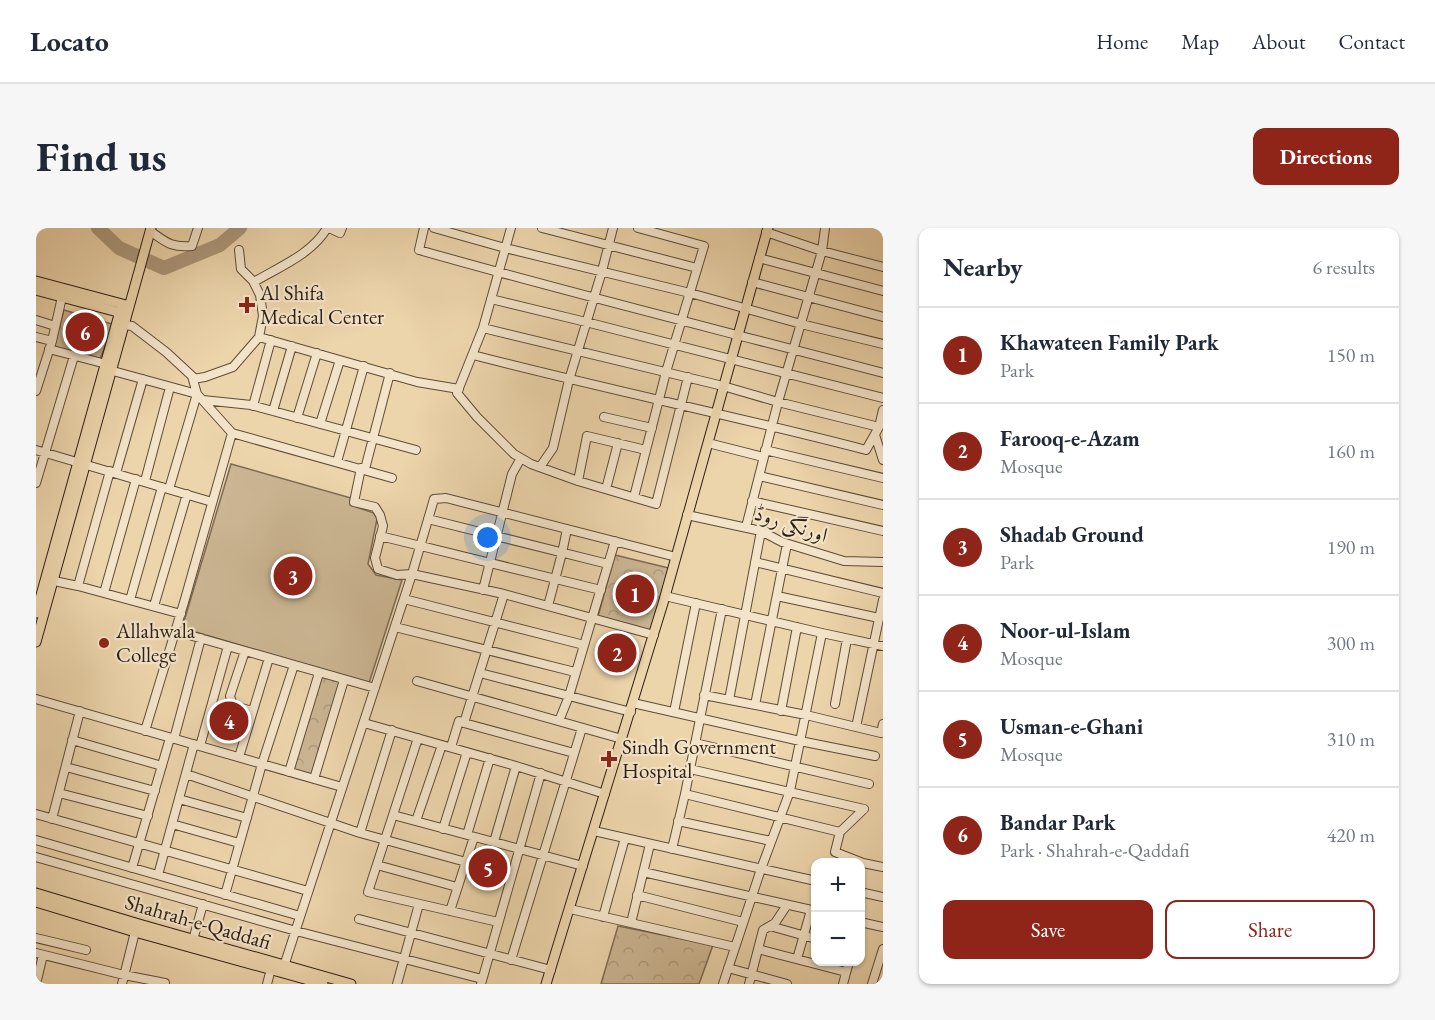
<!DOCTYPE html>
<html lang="en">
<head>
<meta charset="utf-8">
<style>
  body { margin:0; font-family:"EB Garamond",Amiri,serif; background:#f6f6f7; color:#1f2937 }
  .controls { position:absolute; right:18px; bottom:18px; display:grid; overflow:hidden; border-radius:12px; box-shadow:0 2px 4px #0004 }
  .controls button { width:54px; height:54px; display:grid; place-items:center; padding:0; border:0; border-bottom:2px solid #e0e1e3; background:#fff; color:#1f2937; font:30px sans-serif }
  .you { position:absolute; left:452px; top:310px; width:21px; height:21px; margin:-15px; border:4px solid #fff; border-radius:50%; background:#1a73e8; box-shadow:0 0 0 9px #1a73e833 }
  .badge { display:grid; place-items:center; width:39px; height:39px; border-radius:50%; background:#8f2418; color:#fff; font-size:20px; font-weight:700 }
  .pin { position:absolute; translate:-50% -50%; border:3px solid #fff; box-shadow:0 2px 6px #0006 }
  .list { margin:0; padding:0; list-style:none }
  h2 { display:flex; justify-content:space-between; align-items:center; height:78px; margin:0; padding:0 24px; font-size:26px }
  h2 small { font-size:20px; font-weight:400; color:#747a83 }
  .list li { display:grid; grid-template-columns:39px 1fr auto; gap:18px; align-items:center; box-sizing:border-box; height:96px; padding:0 24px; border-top:2px solid #e0e1e3 }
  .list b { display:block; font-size:22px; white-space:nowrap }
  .list p { margin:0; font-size:20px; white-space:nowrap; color:#747a83 }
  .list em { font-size:20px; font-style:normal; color:#747a83 }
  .actions { display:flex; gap:12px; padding:18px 24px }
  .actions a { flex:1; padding:14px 0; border:2px solid #8f2418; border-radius:12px; text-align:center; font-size:21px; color:#8f2418 }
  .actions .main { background:#8f2418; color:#fff }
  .map { position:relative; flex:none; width:847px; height:756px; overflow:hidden; border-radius:12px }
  header { display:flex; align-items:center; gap:36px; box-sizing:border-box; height:84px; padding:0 30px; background:#fff; border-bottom:2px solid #e0e1e3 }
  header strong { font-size:28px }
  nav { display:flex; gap:33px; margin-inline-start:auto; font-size:21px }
  .intro { display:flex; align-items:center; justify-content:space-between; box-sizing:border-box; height:144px; padding:0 36px }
  h1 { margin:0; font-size:42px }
  .button { padding:15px 27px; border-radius:12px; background:#8f2418; color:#fff; font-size:21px; font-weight:700 }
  main { display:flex; gap:36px; padding:0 36px }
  aside { flex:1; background:#fff; border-radius:12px; box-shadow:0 2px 4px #0004 }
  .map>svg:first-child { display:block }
</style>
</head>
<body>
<header>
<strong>Locato</strong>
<nav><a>Home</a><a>Map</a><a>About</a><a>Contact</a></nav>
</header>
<div class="intro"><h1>Find us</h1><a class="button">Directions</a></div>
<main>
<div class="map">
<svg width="847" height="756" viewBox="0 0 847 756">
  <defs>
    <pattern id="park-crowns" width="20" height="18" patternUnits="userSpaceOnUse" patternTransform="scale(1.5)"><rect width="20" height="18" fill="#cbb592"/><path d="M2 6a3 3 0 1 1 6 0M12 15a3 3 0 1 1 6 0" fill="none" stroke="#ae9b7d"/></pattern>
  </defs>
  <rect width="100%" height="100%" fill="#ecd4ab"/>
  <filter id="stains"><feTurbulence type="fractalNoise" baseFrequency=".00333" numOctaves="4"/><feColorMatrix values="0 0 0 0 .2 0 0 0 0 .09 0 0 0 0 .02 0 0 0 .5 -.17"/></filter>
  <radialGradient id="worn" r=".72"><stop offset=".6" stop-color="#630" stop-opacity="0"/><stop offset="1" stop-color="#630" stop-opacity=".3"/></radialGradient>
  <path fill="#cbb592" stroke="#7c6a54" stroke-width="1.5" d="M 195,236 L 315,270 L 314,277 L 338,285 L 341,291 L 332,336 L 340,347 L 366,352 L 333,455 L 146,400 Z"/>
  <path fill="url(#park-crowns)" stroke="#7c6a54" stroke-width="1.5" d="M 28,82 L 76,96 L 74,105 L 64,131 L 18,119 Z
    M 579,327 L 637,341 L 618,407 L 561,392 Z
    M 283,445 L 308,452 L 278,551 L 253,544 Z
    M 582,698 L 677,717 L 663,756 L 565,756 Z"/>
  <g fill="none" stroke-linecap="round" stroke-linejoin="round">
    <path stroke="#ab9678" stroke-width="14" d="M 62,0 L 83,20 L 128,40 L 184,17 L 204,0"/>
    <defs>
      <path id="minor" d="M 293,0 L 304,5 L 306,0
        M 388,0 L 383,22 C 537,66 692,104 847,145
        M 398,0 L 469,20 L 654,65 L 765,96 L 847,116
        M 475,0 L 447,100 L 421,165 L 441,189 L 478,226 L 495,236 L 542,253 L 620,276 L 652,149
        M 506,0 L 661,40
        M 114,3 C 130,14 135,20 156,18 L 162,0
        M 730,4 L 786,23 L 847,39
        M 723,30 L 847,63
        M 218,54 C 243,39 276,26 291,0
        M 716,54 L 847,89
        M 455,71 L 550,94 L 847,170
        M 0,92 L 19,98
        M 89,97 L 96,98 L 130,124 L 156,148 L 161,166 L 196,205 L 149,371 L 109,503
        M 447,100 L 687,158 L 742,174 L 843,199 L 847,182
        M 0,109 L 16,113
        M 223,109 L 381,154 L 423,161
        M 13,121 L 70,136
        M 437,127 C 568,161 700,188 830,222 L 843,199
        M 77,143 L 161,166 L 133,261
        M 157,151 L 169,149 L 197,139 L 223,109 L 227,88 L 224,67 L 217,53 L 205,41 L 203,22
        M 0,163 L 16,113 L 26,69
        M 167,172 L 215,177 L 380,222
        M 217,178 L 235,112
        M 237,183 L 256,118
        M 568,189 L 616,200
        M 261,190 L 281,125
        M 284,196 L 304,132
        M 196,205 L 356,250
        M 839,207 L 847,232
        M 672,215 L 727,229
        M 0,222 L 176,274
        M 729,222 L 847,250
        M 301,234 L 328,138
        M 504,239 L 517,220 L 533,152 L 566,43 L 577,0
        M 325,240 L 318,274 L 339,279 L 344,287 L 347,298 L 339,330 L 342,341 L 361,347 L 376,346 L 468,366 L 618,407
        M 329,241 L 354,145
        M 80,245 L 107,151
        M 723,248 L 847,277
        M 109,253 L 134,159
        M 542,253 L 551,208 L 610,222
        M 0,255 L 38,128
        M 570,261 L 582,215
        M 598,269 L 630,144 L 668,18 L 602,0
        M 716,273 L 847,303
        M 651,287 L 725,303 L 746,314 L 808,333 L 847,334
        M 392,291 L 572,336
        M 710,299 L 742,174 L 786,23 L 789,0
        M 344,308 L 565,362
        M 719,334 L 847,365
        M 18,353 L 42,358 L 145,386
        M 42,358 L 74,243
        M 447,362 L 476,246 L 485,230
        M 68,365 L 100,251
        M 629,368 L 786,405 L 847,418
        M 741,368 L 843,390
        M 368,371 L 548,417
        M 94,372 L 126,259
        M 118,378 L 151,266
        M 512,378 L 526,325 L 531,301
        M 359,399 L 539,444
        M 139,403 L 339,460
        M 209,423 L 194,468 L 197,478 L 217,483
        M 444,445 L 595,484
        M 381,453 L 586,511
        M 668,467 L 770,487 L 845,505 L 847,496
        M 0,471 L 306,559
        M 693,472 L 725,303
        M 597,475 L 764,513 L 839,528
        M 799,476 L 811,411
        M 719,477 L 751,316
        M 745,483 L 761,399
        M 638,484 L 660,375
        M 523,493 L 533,468 L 579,313
        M 328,495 L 480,538 L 569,566
        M 428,495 L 538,525
        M 820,499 L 847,372
        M 382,510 L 357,587 L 547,638
        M 138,511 L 165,410
        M 36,512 L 126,538
        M 659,515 L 833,556
        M 164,518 L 192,418
        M 415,519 L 423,493 L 428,495 L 468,366
        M 203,529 L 233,430
        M 30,539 L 119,563
        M 654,541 L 828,581
        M 253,544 L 283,445
        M 150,546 L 324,605 L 430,634
        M 278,551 L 308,452
        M 23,565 L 112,588
        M 649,566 L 804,604 L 828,581
        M 143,571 L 211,590
        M 0,586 L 272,663
        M 357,587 L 332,664 L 462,694
        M 16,591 L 44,483
        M 380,593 L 406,517
        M 642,593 L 735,613
        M 136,596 L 203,615
        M 407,601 L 431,524
        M 558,603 L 780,653
        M 804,604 L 799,624 L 827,635 L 847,639
        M 324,605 L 356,502
        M 431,607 L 454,530
        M 0,612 L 264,688
        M 458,614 L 480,538
        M 636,621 L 649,566 L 686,381
        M 0,629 L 260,703 L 446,751
        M 341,637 L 421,659
        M 96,640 L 134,510
        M 607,644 L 780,683
        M 122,647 L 158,516
        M 824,664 L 847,669
        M 189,667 L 226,536 L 258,437
        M 601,667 L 707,694
        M 534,681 L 699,719
        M 414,683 L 438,609
        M 567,689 L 589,610
        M 323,691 L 515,742
        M 824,694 L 847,699
        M 595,695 L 614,616
        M 734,698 L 780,711
        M 0,710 L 50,722
        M 157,712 L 167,676
        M 722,721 L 810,744
        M 0,725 L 88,747 L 129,755 L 129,756
        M 761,731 L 775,682
        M 475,732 L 546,500
        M 248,738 L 376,346 L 398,271 L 410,270 L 640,329
        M 692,740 L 751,756
        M 0,756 L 7,727
        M 86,756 L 99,704
        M 231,756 L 235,741
        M 361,756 L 383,676
        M 445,756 L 505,545
        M 687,756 L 725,641 L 754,563 L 786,405
        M 713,756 L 727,702 L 739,695 L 751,677
        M 807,756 L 813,734
        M 836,756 L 847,721"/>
      <path id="major" d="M 0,53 L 90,77
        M 0,62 L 89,86
        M 0,385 L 86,76
        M 0,414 L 115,0
        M 0,665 L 103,696 L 315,756
        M 0,674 L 99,704 L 287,756
        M 510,756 L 628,372 L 732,0"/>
    </defs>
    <use href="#minor" stroke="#5c4c3a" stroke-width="10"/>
    <use href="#major" stroke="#2c1e15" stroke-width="11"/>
    <use href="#minor" stroke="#f3e3c8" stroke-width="8"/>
    <use href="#major" stroke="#ecd4ab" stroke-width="9"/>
  </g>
  <g fill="#8f2418" stroke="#f3e3c8" stroke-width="2">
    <path d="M208 68h6v6h6v6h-6v6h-6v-6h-6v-6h6z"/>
    <circle cx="68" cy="415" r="6"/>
    <path d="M570 522h6v6h6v6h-6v6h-6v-6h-6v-6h6z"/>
  </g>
  <g text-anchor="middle" stroke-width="4.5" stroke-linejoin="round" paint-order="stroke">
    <g font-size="21" fill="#2c1e15" stroke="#f3e3c8" text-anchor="start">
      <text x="224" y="72">Al Shifa<tspan x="224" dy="24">Medical Center</tspan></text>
      <text x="80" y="410">Allahwala<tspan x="80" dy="24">College</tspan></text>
      <text x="586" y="526">Sindh Government<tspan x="586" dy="24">Hospital</tspan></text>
    </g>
    <g font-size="21" fill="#2c1e15" stroke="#f3e3c8">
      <text transform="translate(755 296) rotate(18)" y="7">اورنگی روڈ</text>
      <text transform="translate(162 694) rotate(16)" y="7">Shahrah-e-Qaddafi</text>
    </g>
  </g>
  <rect width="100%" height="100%" filter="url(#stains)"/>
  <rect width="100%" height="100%" fill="url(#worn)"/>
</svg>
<div class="controls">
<button>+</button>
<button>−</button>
</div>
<div class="you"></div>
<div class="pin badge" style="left:599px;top:366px">1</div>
<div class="pin badge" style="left:581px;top:425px">2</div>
<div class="pin badge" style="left:257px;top:348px">3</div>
<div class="pin badge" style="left:193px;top:493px">4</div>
<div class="pin badge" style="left:452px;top:640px">5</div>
<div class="pin badge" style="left:49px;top:104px">6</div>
</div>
<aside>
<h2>Nearby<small>6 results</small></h2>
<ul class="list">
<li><span class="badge">1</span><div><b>Khawateen Family Park</b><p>Park</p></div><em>150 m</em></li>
<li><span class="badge">2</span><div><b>Farooq-e-Azam</b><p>Mosque</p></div><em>160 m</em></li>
<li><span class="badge">3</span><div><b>Shadab Ground</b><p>Park</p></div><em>190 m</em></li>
<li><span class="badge">4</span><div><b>Noor-ul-Islam</b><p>Mosque</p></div><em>300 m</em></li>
<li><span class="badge">5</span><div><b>Usman-e-Ghani</b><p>Mosque</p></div><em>310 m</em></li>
<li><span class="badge">6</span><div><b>Bandar Park</b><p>Park · Shahrah-e-Qaddafi</p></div><em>420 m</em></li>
</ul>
<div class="actions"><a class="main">Save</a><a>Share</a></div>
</aside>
</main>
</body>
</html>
